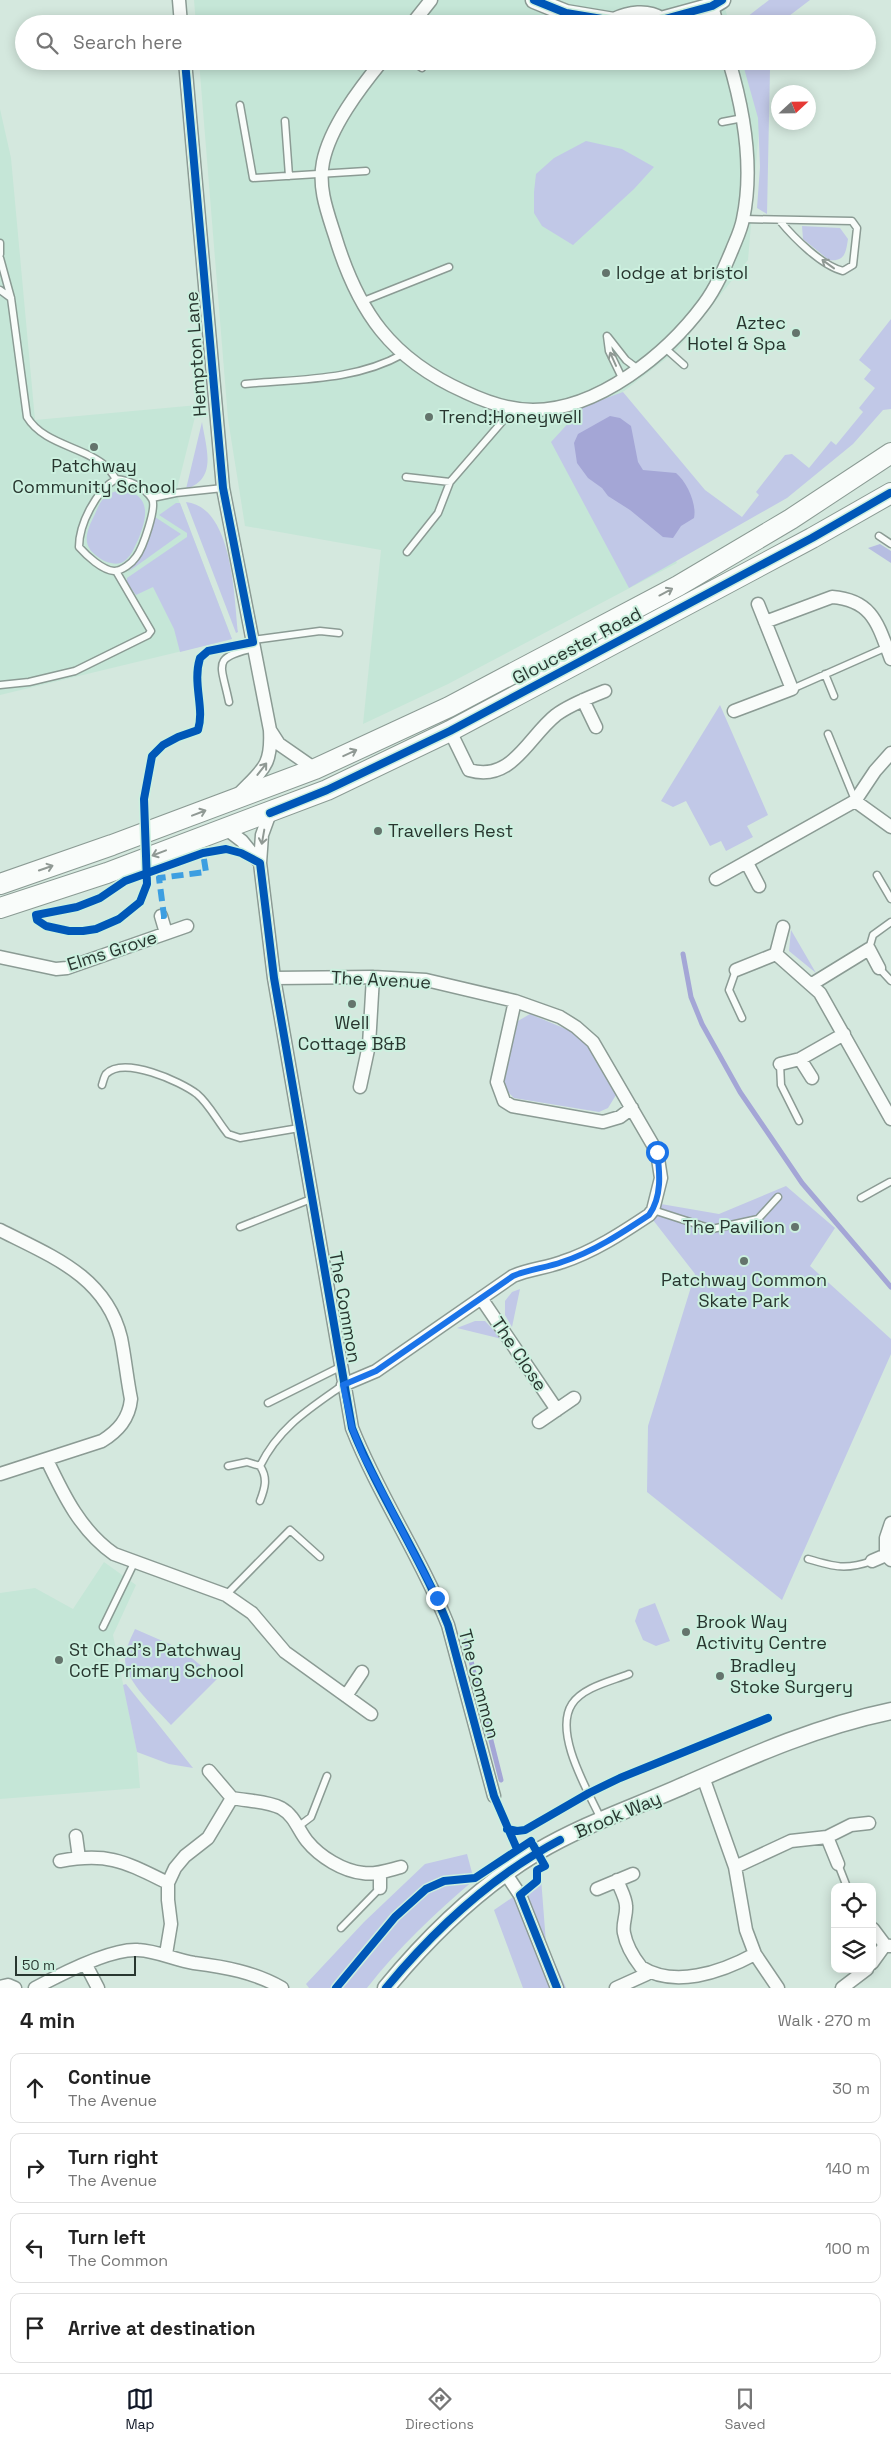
<!DOCTYPE html>
<html lang="en">
<head>
<meta charset="utf-8">
<style>
  body { margin:0; font-family:"Space Grotesk",sans-serif; background:#f2f2f2; color:#222 }
  .controls { position:absolute; right:15px; bottom:15px; display:grid; overflow:hidden; border-radius:10px; box-shadow:0 2px 12px #0003 }
  .controls button { width:45px; height:45px; display:grid; place-items:center; padding:0; border:0; border-bottom:1px solid #e0e0e0; background:#fff; color:#222; font:25px sans-serif }
  .compass { position:absolute; left:771px; top:85px; width:45px; height:45px; border-radius:50%; background:#fff; box-shadow:0 2px 12px #0003; rotate:68deg }
  .scale { position:absolute; left:15px; bottom:12px; width:121px; box-sizing:border-box; padding-left:5px; border:2px solid #28362f; border-top:0; font-size:14px; line-height:18px; white-space:nowrap; color:#28362f; -webkit-text-stroke:4px #ccf0df; paint-order:stroke }
  .stop { position:absolute; width:15px; height:15px; margin:-11px; border:4px solid #1a73e8; border-radius:50%; background:#fff }
  .stop.end { background:#1a73e8; border-color:#fff; box-shadow:0 1px 5px #0008 }
  .list { margin:0; padding:0; list-style:none }
  h2 { display:flex; justify-content:space-between; align-items:center; height:65px; margin:0; padding:0 20px; font-size:21px }
  h2 small { font-size:16px; font-weight:400; color:#767676 }
  .list li { display:grid; grid-template-columns:32px 1fr auto; gap:15px; align-items:center; box-sizing:border-box; height:70px; margin:0 10px 10px; padding:0 10px; border:1px solid #e0e0e0; border-radius:10px }
  .list b { display:block; font-size:19px; white-space:nowrap }
  .list p { margin:0; font-size:16px; white-space:nowrap; color:#767676 }
  .list em { font-size:16px; font-style:normal; color:#767676 }
  .icon { flex:none; width:28px; height:28px; fill:none; stroke:currentColor; stroke-width:2; stroke-linecap:round; stroke-linejoin:round }
  .map { position:relative; flex:none; width:891px; height:1988px; overflow:hidden }
  .search { position:absolute; background:#fff; box-shadow:0 2px 12px #0003; left:15px; right:15px; top:15px; height:55px; display:flex; align-items:center; gap:12px; box-sizing:border-box; padding:0 18px; border-radius:28px; color:#767676; font-size:19px }
  .sheet { height:385px; background:#fff }
  nav { display:flex; justify-content:space-around; align-items:center; box-sizing:border-box; height:70px; border-top:1px solid #e0e0e0; background:#fff; font-size:14px; color:#767676 }
  nav a { display:grid; justify-items:center; gap:2px }
  nav .on { color:#111827 }
  .map>svg:first-child { display:block }
</style>
</head>
<body>
<div class="map">
<svg width="891" height="1988" viewBox="0 0 891 1988">
  <rect width="100%" height="100%" fill="#d4e8de"/>
  <path fill="#c5e6d7" d="M 194,0 L 722,0 L 730,24 L 196,24 Z
    M 199,61 L 742,61 L 760,116 L 748,260 L 676,351 L 606,405 L 677,563 L 448,684 L 363,724 L 381,550 L 245,526 L 228,419 Z
    M 0,109 L 11,158 L 35,420 L 198,405 L 176,493 L 232,639 L 0,695 Z
    M 104,1562 L 136,1585 L 113,1635 L 137,1752 L 140,1788 L 0,1799 L 0,1593 L 35,1588 L 73,1609 Z"/>
  <path fill="#c1c8e7" d="M 769,0 L 810,0 L 785,19 L 784,24 L 738,24 Z
    M 742,61 L 772,61 L 770,69 L 767,214 L 757,208 L 760,167 L 758,118 Z
    M 586,141 L 622,149 L 654,167 L 634,189 L 573,245 L 542,226 L 534,213 L 534,192 L 536,174 L 554,158 Z
    M 802,226 L 840,228 L 848,239 C 846,252 845,262 829,260 L 803,239 Z
    M 891,319 L 891,409 L 883,410 L 853,444 L 787,498 L 629,588 L 551,442 L 584,406 L 623,392 L 705,490 L 742,517 L 759,495 L 756,492 L 785,455 L 792,454 L 809,468 L 831,441 L 836,445 L 863,412 L 859,408 L 875,388 L 864,379 L 871,370 L 859,360 Z
    M 202,422 C 206,448 218,479 186,489 Z
    M 118,490 C 152,492 148,516 138,540 C 134,548 131,557 123,562 C 116,566 104,562 98,557 C 80,545 87,530 95,514 C 98,507 101,499 108,495 C 110,493 115,492 118,490 Z
    M 186,502 C 233,507 234,597 238,632 L 236,633 Z
    M 176,503 L 180,503 L 232,639 L 180,652 L 174,629 L 153,587 L 136,595 L 127,583 L 127,578 L 187,537 L 187,533 L 159,515 Z
    M 155,517 L 181,534 L 128,572 C 144,556 148,539 155,517 Z
    M 720,705 L 768,815 L 747,826 L 753,837 L 726,851 L 721,841 L 710,846 L 686,801 L 673,807 L 661,801 Z
    M 791,930 L 816,973 L 789,951 Z
    M 530,1014 L 573,1032 L 589,1048 L 616,1095 L 608,1108 L 599,1112 L 514,1098 L 505,1089 L 503,1081 L 518,1021 Z
    M 786,1186 L 835,1228 L 810,1266 L 891,1339 L 891,1354 L 782,1600 L 647,1492 L 648,1426 L 695,1274 L 653,1220 L 661,1204 L 719,1214 Z
    M 520,1289 L 512,1327 L 505,1315 L 505,1301 L 512,1292 Z
    M 475,1321 L 485,1321 L 502,1339 L 457,1328 Z
    M 655,1603 L 670,1641 L 656,1646 L 643,1640 L 635,1621 L 639,1609 Z
    M 135,1629 L 181,1649 L 217,1679 L 171,1725 C 156,1708 125,1682 125,1659 C 125,1649 131,1638 135,1629 Z
    M 126,1684 L 193,1768 L 169,1764 L 137,1752 L 123,1685 Z
    M 467,1854 L 474,1880 C 435,1913 398,1948 367,1988 L 309,1988 L 306,1984 L 364,1922 L 425,1864 Z
    M 541,1878 L 546,1943 L 566,1988 L 523,1988 L 494,1910 Z"/>
  <path fill="#b6bde1" d="M 880,544 L 891,551 L 891,563 L 868,548 Z"/>
  <path fill="#a4a6d6" d="M 610,416 L 620,418 L 631,426 L 638,462 L 643,470 L 676,473 C 687,482 697,504 694,518 L 681,526 L 673,538 L 663,537 L 630,510 L 608,496 L 602,488 L 588,478 L 577,463 L 574,443 L 578,434 Z"/>
  <g fill="none" stroke-linecap="round" stroke-linejoin="round">
    <path stroke="#a4a6d6" stroke-width="5" d="M 683,954 L 691,997 L 702,1024 L 740,1092 L 802,1183 L 891,1287
      M 466,1641 L 501,1780"/>
    <defs>
      <path id="service" d="M 412,61 L 422,68
        M 240,105 L 253,178 L 366,171
        M 285,121 L 289,176
        M 722,122 L 743,118
        M 743,219 L 852,221 L 857,228 L 853,265 L 843,271 C 822,266 794,238 780,221
        M 0,243 L 0,254
        M 0,258 L 11,298 L 27,417 C 44,445 83,446 107,467 C 110,470 113,475 116,479
        M 0,290 L 11,298
        M 361,302 L 449,267
        M 607,336 L 609,351 L 623,380
        M 608,337 L 626,360 L 638,369
        M 666,349 L 684,365
        M 245,384 C 298,379 355,381 403,354
        M 406,477 L 450,482
        M 116,479 C 128,480 145,487 152,499 C 157,507 143,548 136,557 C 132,563 122,571 114,571 C 102,570 87,556 79,547 C 79,524 96,491 116,479 Z
        M 152,498 L 176,493 L 223,488
        M 879,536 L 891,544
        M 407,552 L 438,513 L 450,482 L 514,408
        M 253,640 L 320,631 L 339,633
        M 825,674 L 834,696
        M 0,685 L 29,682 L 75,671 L 148,635 L 151,631 L 116,571
        M 792,689 L 887,647
        M 229,702 C 221,663 211,658 254,648
        M 828,734 L 855,800
        M 877,875 L 891,899
        M 869,949 L 873,935 L 891,922
        M 879,968 L 891,981
        M 736,970 L 729,990 L 742,1018
        M 780,1064 L 781,1085 L 799,1121
        M 102,1085 C 103,1082 104,1077 106,1074 C 124,1056 180,1081 197,1094 C 209,1104 218,1122 228,1134 L 240,1138 L 299,1128
        M 861,1198 L 890,1182
        M 653,1210 L 712,1229 L 758,1219 L 778,1197
        M 240,1227 L 311,1199
        M 268,1403 L 340,1367
        M 228,1466 L 247,1462 L 260,1466
        M 260,1501 C 265,1488 268,1478 260,1466 C 279,1427 309,1409 343,1385
        M 808,1559 C 835,1567 846,1570 872,1561
        M 226,1595 L 290,1530 L 320,1557
        M 103,1627 L 135,1561
        M 601,1819 C 588,1791 553,1733 572,1704 C 583,1687 612,1681 629,1674
        M 299,1826 L 311,1817 L 327,1776
        M 838,1864 L 847,1887
        M 341,1928 L 380,1888"/>
      <path id="minor" d="M 179,0 L 181,24
        M 712,6 L 717,24
        M 412,24 L 431,0
        M 185,61 L 223,488 L 270,730 C 272,766 263,769 239,794
        M 382,61 C 360,88 330,127 323,162 C 318,188 327,211 335,236 C 358,312 391,359 465,392 C 486,402 510,410 533,410 C 598,410 667,354 704,304 C 716,288 724,269 732,250 C 736,240 741,230 743,219 C 754,167 744,111 729,61
        M 765,622 L 832,597 C 873,600 878,625 891,659
        M 583,700 L 596,727
        M 734,711 L 792,689 L 758,604
        M 270,730 L 279,744 L 315,769
        M 450,731 L 469,770 C 512,783 528,737 556,715 C 571,704 588,698 605,691
        M 855,801 L 891,827
        M 270,813 L 262,835 L 260,863 L 274,978 L 352,1428 C 379,1496 421,1557 448,1625 L 494,1796
        M 225,828 L 242,841 L 260,863
        M 747,863 L 759,886
        M 716,879 L 855,801 L 875,771 L 891,753
        M 161,916 L 166,933
        M 783,927 L 776,954 L 820,993 L 891,1119
        M 0,957 L 56,969 L 67,968 L 187,926
        M 736,970 L 776,954
        M 274,978 L 373,977 L 426,980 L 515,1001 L 560,1017 L 576,1027 L 593,1042 L 657,1152 L 661,1178 L 653,1210 L 649,1215 C 622,1233 593,1252 562,1262 C 546,1268 529,1269 513,1276 L 376,1371 L 343,1385
        M 812,984 L 869,949 L 879,968
        M 515,1001 L 497,1082 L 504,1101 L 512,1106 L 603,1122 L 620,1117 L 632,1108
        M 800,1059 L 812,1078
        M 780,1064 L 800,1059 L 844,1034
        M 360,1087 L 369,1045 L 373,977
        M 0,1230 C 51,1256 106,1276 121,1338 C 125,1358 127,1379 131,1399 C 129,1419 118,1431 102,1441 L 0,1474
        M 481,1298 L 557,1410
        M 539,1422 L 574,1398
        M 47,1460 C 64,1496 81,1531 114,1554 L 226,1595 L 252,1613 L 285,1652 L 371,1714
        M 886,1555 L 886,1538 L 891,1523
        M 872,1561 L 886,1555 L 891,1560
        M 346,1696 L 362,1672
        M 209,1771 L 232,1798 C 247,1801 267,1801 281,1808 C 295,1816 298,1830 307,1841 C 320,1857 343,1871 363,1873 C 376,1875 389,1870 401,1867
        M 703,1777 L 735,1867 L 746,1930 L 755,1954 L 778,1988
        M 76,1836 L 79,1858
        M 827,1837 L 838,1864
        M 60,1861 C 109,1852 125,1862 168,1883
        M 735,1867 L 791,1841 L 827,1837 L 851,1825 L 869,1823
        M 506,1874 L 520,1895 L 557,1988
        M 617,1880 C 620,1888 626,1898 626,1906 C 627,1915 622,1924 624,1933 C 626,1944 634,1958 641,1967 C 674,1988 720,1973 755,1954
        M 380,1888 L 380,1873
        M 597,1889 L 633,1874
        M 873,1929 L 885,1945
        M 166,1954 L 171,1924 L 168,1900 L 168,1883 L 175,1868 L 185,1856 L 208,1838 L 232,1798
        M 872,1963 L 885,1945 L 891,1946
        M 86,1965 L 98,1988
        M 0,1987 L 8,1985 L 15,1988
        M 35,1988 C 59,1975 111,1948 138,1950 C 158,1951 175,1960 194,1963 C 225,1967 254,1972 282,1988
        M 616,1988 L 647,1974
        M 842,1988 L 867,1969"/>
      <path id="tertiary" d="M 534,0 L 566,13 L 614,21 L 617,24
        M 614,21 C 629,14 647,11 661,20
        M 657,24 L 661,20 L 712,6 L 722,0
        M 386,1988 C 429,1936 479,1887 537,1852 C 584,1824 636,1807 685,1785 C 753,1755 818,1726 891,1711"/>
      <path id="primary" d="M 0,884 L 112,845 L 315,769 L 449,707 L 678,586 L 791,519 L 891,453
        M 0,908 L 107,873 L 327,790 L 450,731 L 812,538 L 891,493"/>
    </defs>
    <use href="#service" stroke="#8b9b94" stroke-width="9"/>
    <use href="#minor" stroke="#8b9b94" stroke-width="15"/>
    <use href="#tertiary" stroke="#8b9b94" stroke-width="19"/>
    <use href="#primary" stroke="#8b9b94" stroke-width="22"/>
    <use href="#service" stroke="#f9fcfa" stroke-width="6"/>
    <use href="#minor" stroke="#f9fcfa" stroke-width="12"/>
    <use href="#tertiary" stroke="#f9fcfa" stroke-width="16"/>
    <use href="#primary" stroke="#f9fcfa" stroke-width="20"/>
    <path stroke="#3d9ee1" stroke-width="6" stroke-dasharray="12 6" stroke-linecap="butt" d="M 161,916 L 164,916 L 159,878 L 206,872 L 203,853"/>
    <defs>
      <path id="cycleway" d="M 534,0 L 566,13 L 614,21 L 617,24
        M 657,24 L 661,20 L 712,6 L 722,0
        M 185,61 L 223,488 L 253,642 L 208,651 L 200,658 C 192,684 205,708 198,730 L 178,737 L 163,745 L 152,756 L 144,799 L 147,884 L 140,902 L 119,919 L 96,929 L 83,931 L 69,931 L 46,926 L 37,920 L 36,915 L 77,907 L 100,898 L 125,881 L 203,853 L 226,849 L 241,853 L 260,863 L 274,978 L 352,1428 C 379,1496 421,1557 448,1625 L 494,1796 L 517,1849
        M 270,813 L 327,790 L 450,731 L 812,538 L 890,493
        M 507,1829 L 517,1831 L 525,1830 L 589,1793 L 620,1778 L 768,1718
        M 533,1845 L 545,1866 L 537,1870 L 537,1881 L 520,1895 L 557,1988
        M 336,1988 L 395,1917 L 426,1889 L 444,1881 L 475,1878 L 531,1841
        M 386,1988 C 434,1930 492,1876 560,1840"/>
    </defs>
    <use href="#cycleway" stroke="#ccf0df" stroke-width="11"/>
    <use href="#cycleway" stroke="#0057b8" stroke-width="8"/>
  </g>
  <defs><path id="oneway-shaft" d="M-6 0H5M1.5-3L5.5 0L1.5 3" fill="none" stroke-width="1.6" stroke-linecap="round" stroke-linejoin="round" transform="scale(1.25)"/></defs>
  <g stroke="#909994">
    <use href="#oneway-shaft" transform="translate(828 264) rotate(-144)"/>
    <use href="#oneway-shaft" transform="translate(613 359) rotate(-114)"/>
    <use href="#oneway-shaft" transform="translate(666 592) rotate(-28)"/>
    <use href="#oneway-shaft" transform="translate(350 753) rotate(-25)"/>
    <use href="#oneway-shaft" transform="translate(262 769) rotate(-52)"/>
    <use href="#oneway-shaft" transform="translate(199 813) rotate(-21)"/>
    <use href="#oneway-shaft" transform="translate(263 837) rotate(100)"/>
    <use href="#oneway-shaft" transform="translate(159 853) rotate(159)"/>
    <use href="#oneway-shaft" transform="translate(46 868) rotate(-19)"/>
  </g>
  <g fill="none" stroke-linecap="round" stroke-linejoin="round">
    <path stroke="#1a73e8" stroke-width="6" d="M 437,1598 L 363,1455 L 352,1428 L 343,1385 L 376,1371 L 513,1276 C 529,1269 546,1268 562,1262 C 593,1252 622,1233 649,1215 C 662,1197 660,1173 657,1152"/>
  </g>
  <g fill="#64746c" stroke="#ccf0df" stroke-width="2">
    <circle cx="606" cy="273" r="5"/>
    <circle cx="796" cy="333" r="5"/>
    <circle cx="429" cy="417" r="5"/>
    <circle cx="94" cy="447" r="5"/>
    <circle cx="378" cy="831" r="5"/>
    <circle cx="352" cy="1004" r="5"/>
    <circle cx="795" cy="1227" r="5"/>
    <circle cx="744" cy="1261" r="5"/>
    <circle cx="686" cy="1632" r="5"/>
    <circle cx="59" cy="1660" r="5"/>
    <circle cx="720" cy="1676" r="5"/>
  </g>
  <g text-anchor="middle" stroke-width="4" stroke-linejoin="round" paint-order="stroke">
    <g font-size="18" fill="#28362f" stroke="#ccf0df" text-anchor="start">
      <text x="616" y="279">lodge at bristol</text>
      <text x="786" y="329" text-anchor="end">Aztec<tspan x="786" dy="21">Hotel &amp; Spa</tspan></text>
      <text x="439" y="423">Trend;Honeywell</text>
      <text x="94" y="472" text-anchor="middle">Patchway<tspan x="94" dy="21">Community School</tspan></text>
      <text x="388" y="837">Travellers Rest</text>
      <text x="352" y="1029" text-anchor="middle">Well<tspan x="352" dy="21">Cottage B&amp;B</tspan></text>
      <text x="785" y="1233" text-anchor="end">The Pavilion</text>
      <text x="744" y="1286" text-anchor="middle">Patchway Common<tspan x="744" dy="21">Skate Park</tspan></text>
      <text x="696" y="1628">Brook Way<tspan x="696" dy="21">Activity Centre</tspan></text>
      <text x="69" y="1656">St Chad's Patchway<tspan x="69" dy="21">CofE Primary School</tspan></text>
      <text x="730" y="1672">Bradley<tspan x="730" dy="21">Stoke Surgery</tspan></text>
    </g>
    <g font-size="18" fill="#28362f" stroke="#ccf0df">
      <text transform="translate(196 354) rotate(-94)" y="6">Hempton Lane</text>
      <text transform="translate(577 646) rotate(-28)" y="6">Gloucester Road</text>
      <text transform="translate(112 951) rotate(-18)" y="6">Elms Grove</text>
      <text transform="translate(381 980) rotate(3)" y="6">The Avenue</text>
      <text transform="translate(345 1307) rotate(80)" y="6">The Common</text>
      <text transform="translate(519 1354) rotate(56)" y="6">The Close</text>
      <text transform="translate(479 1684) rotate(75)" y="6">The Common</text>
      <text transform="translate(618 1815) rotate(-23)" y="6">Brook Way</text>
    </g>
  </g>
</svg>
<div class="controls">
<button><svg class="icon" aria-label="locate" viewBox="0 0 24 24"><circle cx="12" cy="12" r="6"/><path d="M12 2v4M12 18v4M2 12h4M18 12h4"/></svg></button>
<button><svg class="icon" aria-label="layers" viewBox="0 0 24 24"><path d="M12 4l9 5-9 5-9-5zM3 14l9 5 9-5"/></svg></button>
</div>
<svg class="compass" viewBox="-18 -18 36 36"><path d="M0-13l5 13h-10z" fill="#e53935"/><path d="M0 13l5-13h-10z" fill="#767676"/></svg>
<div class="scale">50 m</div>
<div class="stop" style="left:657px;top:1152px"></div>
<div class="stop end" style="left:437px;top:1598px"></div>
<div class="search"><svg class="icon" aria-label="search" viewBox="0 0 24 24"><circle cx="10" cy="10" r="6"/><path d="M15 15l6 6"/></svg>Search here</div>
</div>
<section class="sheet">
<h2>4 min<small>Walk · 270 m</small></h2>
<ul class="list">
<li><svg class="icon" aria-label="ahead" viewBox="0 0 24 24"><path d="M12 20V5M6 11l6-6 6 6"/></svg><div><b>Continue</b><p>The Avenue</p></div><em>30 m</em></li>
<li><svg class="icon" aria-label="right" viewBox="0 0 24 24"><path d="M7 20v-9h11M14 6l5 5-5 5"/></svg><div><b>Turn right</b><p>The Avenue</p></div><em>140 m</em></li>
<li><svg class="icon" aria-label="left" viewBox="0 0 24 24"><path d="M17 20v-9H6M10 6l-5 5 5 5"/></svg><div><b>Turn left</b><p>The Common</p></div><em>100 m</em></li>
<li><svg class="icon" aria-label="arrive" viewBox="0 0 24 24"><path d="M6 21V4h12l-3 4 3 4H6"/></svg><div><b>Arrive at destination</b></div></li>
</ul>
</section>
<nav>
<a class="on"><svg class="icon" aria-label="map" viewBox="0 0 24 24"><path d="M3 6l6-2 6 2 6-2v14l-6 2-6-2-6 2zM9 4v14M15 6v14"/></svg>Map</a>
<a><svg class="icon" aria-label="directions" viewBox="0 0 24 24"><path d="M12 3l9 9-9 9-9-9zM9 14v-3h6M13 9l2 2-2 2"/></svg>Directions</a>
<a><svg class="icon" aria-label="saved" viewBox="0 0 24 24"><path d="M7 4h10v16l-5-4-5 4z"/></svg>Saved</a>
</nav>
</body>
</html>
